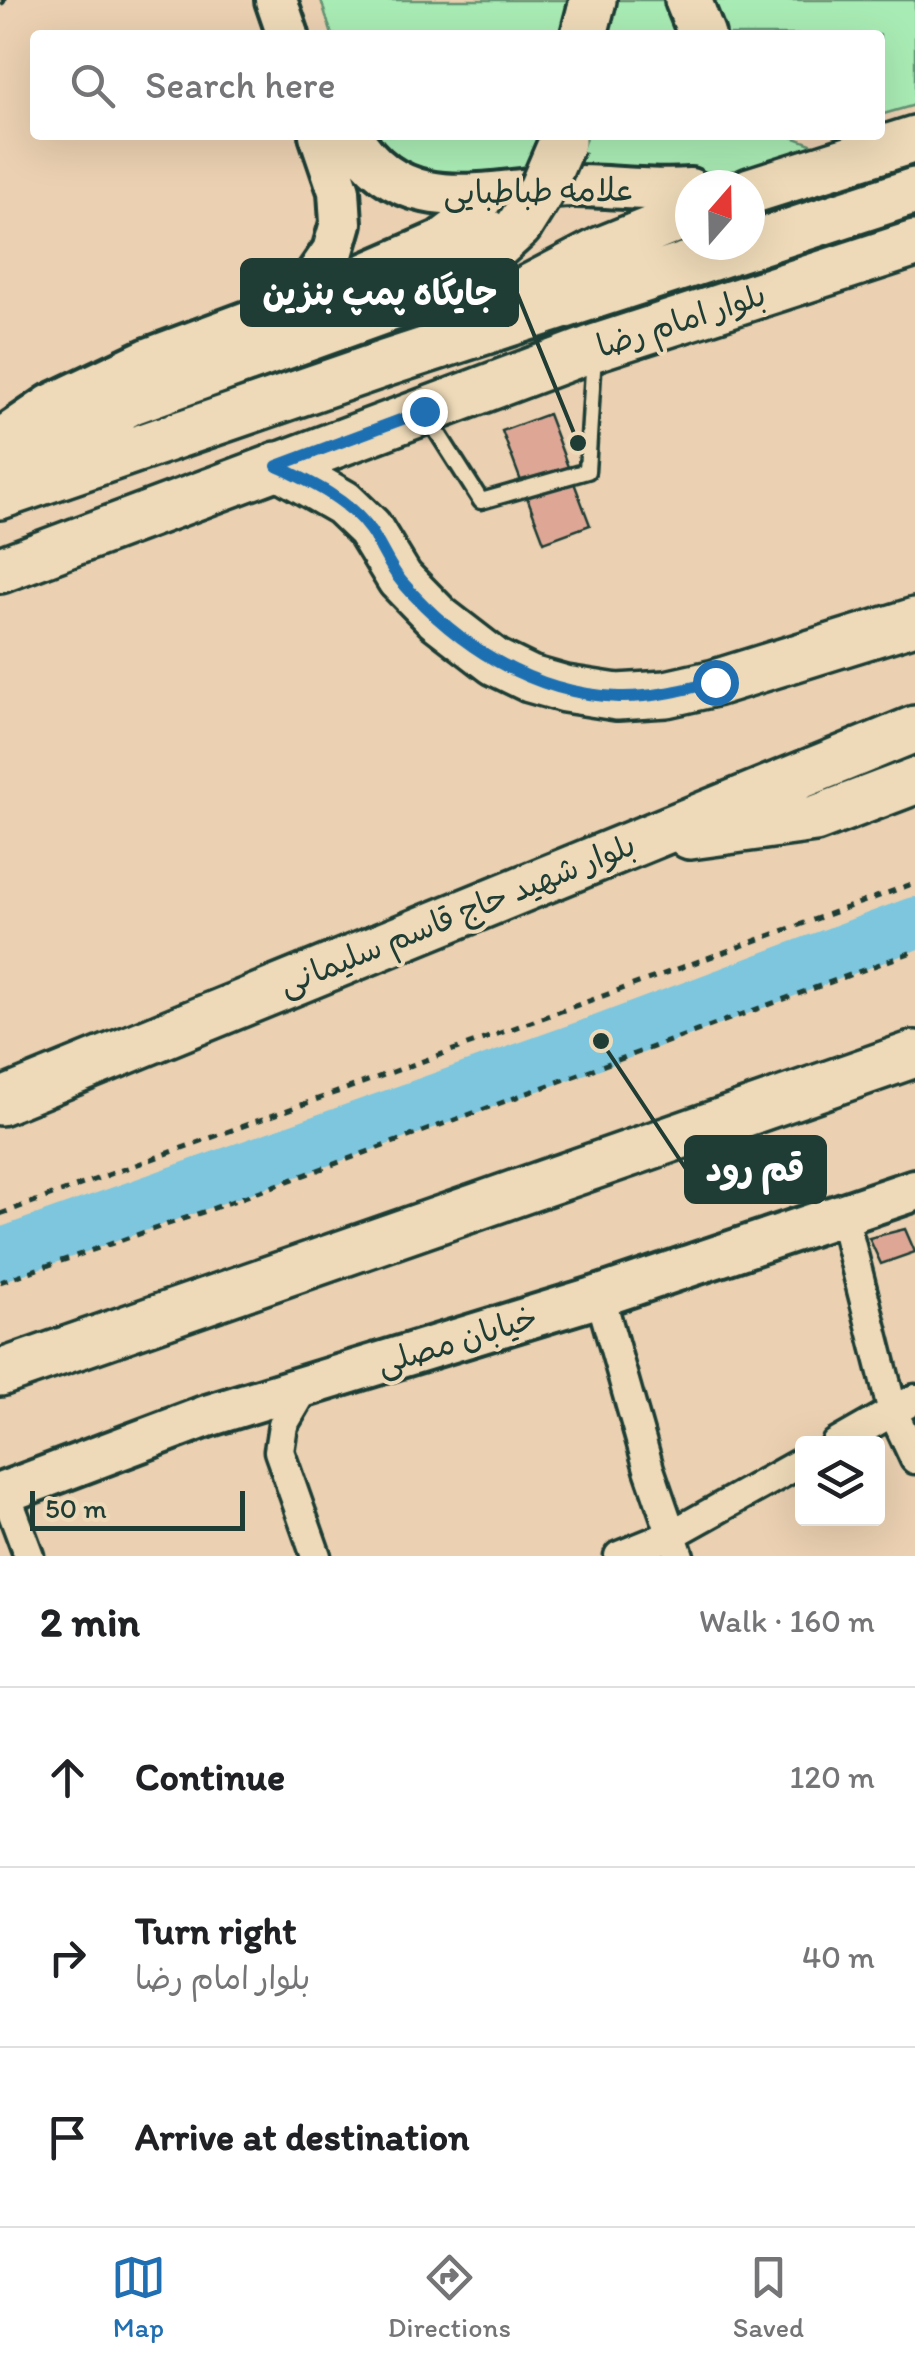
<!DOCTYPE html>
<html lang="en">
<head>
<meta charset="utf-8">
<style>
  body { margin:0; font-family:Itim,"Playpen Sans Arabic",sans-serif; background:#f2f2f2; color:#202124 }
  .controls { position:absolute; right:30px; bottom:30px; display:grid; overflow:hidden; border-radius:10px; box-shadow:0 10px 40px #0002 }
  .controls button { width:90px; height:90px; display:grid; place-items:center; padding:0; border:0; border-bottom:2px solid #e0e0e0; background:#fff; color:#202124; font:50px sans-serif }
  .compass { position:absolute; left:675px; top:170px; width:90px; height:90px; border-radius:50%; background:#fff; box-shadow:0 10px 40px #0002; rotate:20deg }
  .scale { position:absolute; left:30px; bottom:25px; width:215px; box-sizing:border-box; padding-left:10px; border:5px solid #1f3d34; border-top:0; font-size:28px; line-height:35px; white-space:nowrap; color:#1f3d34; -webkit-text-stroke:8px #eedab8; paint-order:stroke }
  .stop { position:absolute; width:30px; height:30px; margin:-22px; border:8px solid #1f6fb2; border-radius:50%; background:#fff }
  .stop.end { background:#1f6fb2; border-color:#fff; box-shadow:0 2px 10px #0008 }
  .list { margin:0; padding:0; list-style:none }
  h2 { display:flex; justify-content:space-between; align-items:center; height:130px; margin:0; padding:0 40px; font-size:42px }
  h2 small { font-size:32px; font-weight:400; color:#757577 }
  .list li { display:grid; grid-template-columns:65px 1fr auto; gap:30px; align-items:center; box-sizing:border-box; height:180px; padding:0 40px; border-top:2px solid #e0e0e0 }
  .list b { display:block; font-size:38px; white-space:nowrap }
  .list p { margin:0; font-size:32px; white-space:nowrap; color:#757577 }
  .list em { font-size:32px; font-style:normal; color:#757577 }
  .icon { flex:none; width:55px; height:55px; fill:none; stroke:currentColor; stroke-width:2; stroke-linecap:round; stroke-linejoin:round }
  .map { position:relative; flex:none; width:915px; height:1556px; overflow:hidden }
  .search { position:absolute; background:#fff; box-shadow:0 10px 40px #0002; left:30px; right:30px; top:30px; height:110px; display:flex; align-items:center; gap:25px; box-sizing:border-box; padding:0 35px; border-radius:10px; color:#757577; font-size:38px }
  .sheet { height:670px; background:#fff }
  nav { display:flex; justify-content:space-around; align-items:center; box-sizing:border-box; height:140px; border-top:2px solid #e0e0e0; background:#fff; font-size:28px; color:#757577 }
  nav a { display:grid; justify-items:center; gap:5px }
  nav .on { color:#1f6fb2 }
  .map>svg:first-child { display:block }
</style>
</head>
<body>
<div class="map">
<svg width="915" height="1556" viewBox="0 0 915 1556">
  <rect width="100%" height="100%" fill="#ebd0b1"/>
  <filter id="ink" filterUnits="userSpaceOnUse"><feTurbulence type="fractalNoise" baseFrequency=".01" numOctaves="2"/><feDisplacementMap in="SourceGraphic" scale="20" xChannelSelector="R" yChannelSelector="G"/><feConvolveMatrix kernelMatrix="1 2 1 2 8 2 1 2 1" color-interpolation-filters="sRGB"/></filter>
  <g filter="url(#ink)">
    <path fill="#a9ebb4" stroke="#649474" stroke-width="2.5" d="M 321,0 L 570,0 L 563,35 L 332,35 Z
      M 615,0 L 672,0 L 685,35 L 607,35 Z
      M 705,0 L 915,0 L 915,105 L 880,115 L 880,35 L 722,35 Z
      M 369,135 L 542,135 L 529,170 L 455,183 L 399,166 Z
      M 587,135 L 787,135 L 827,150 L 771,165 L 723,172 L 575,169 Z"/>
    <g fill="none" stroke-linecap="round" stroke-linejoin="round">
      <path stroke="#7dc6dd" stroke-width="52" d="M 0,1255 L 601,1041 L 915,923"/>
    </g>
    <path fill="#dea795" stroke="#1f3d34" stroke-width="2.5" d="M 548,414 L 590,525 L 544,542 L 502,431 Z
      M 905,1229 L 915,1252 L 881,1264 L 869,1238 Z"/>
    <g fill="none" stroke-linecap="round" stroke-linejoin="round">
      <defs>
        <path id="lane" d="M 427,416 L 481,501 L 587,471 L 594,354"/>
        <path id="street" d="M 843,1215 L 893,1412 L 915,1459
          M 600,1296 L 649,1469 L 679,1556
          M 306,1386 L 283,1425 L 279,1451 L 316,1556
          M 836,1444 L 915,1399
          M 5,1492 L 29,1556
          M 619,1556 L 671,1535 L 802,1462"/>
        <path id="secondary" d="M 276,0 L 288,35
          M 351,135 C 404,225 492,187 575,186 C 613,186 651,192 690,189
          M 296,304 L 441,241 L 503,194
          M 0,440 L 51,405 L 148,359 L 280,310 L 313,280 L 333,251 L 341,223 L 339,191 L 320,135
          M 0,1494 L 207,1416 L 600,1296 L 915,1190"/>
        <path id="primary" d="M 688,0 L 702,35
          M 584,35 L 593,0
          M 750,191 L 915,139
          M 750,245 L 915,191
          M 498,304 L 603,249 L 690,214
          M 277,465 L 343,503 L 369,528 L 400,579 L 438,618 L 495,662 L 530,679 L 565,689 L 617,697 L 666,694 L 715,683 L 915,621
          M 7,472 L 132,401 L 421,297 L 473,268 L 519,226
          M 0,496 L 387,363 L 749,245
          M 0,570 L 594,348 L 915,244
          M 690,836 L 815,819 L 915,781
          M 0,1102 L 915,729
          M 0,1373 L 915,1054"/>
      </defs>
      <use href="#lane" stroke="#1f3d34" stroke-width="21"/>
      <use href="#street" stroke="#1f3d34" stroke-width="35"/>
      <use href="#secondary" stroke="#1f3d34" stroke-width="48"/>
      <use href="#primary" stroke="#1f3d34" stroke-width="52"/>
      <path stroke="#1f3d34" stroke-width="5" stroke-dasharray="8 8" stroke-linecap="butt" d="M 0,1214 L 915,883
        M 0,1282 L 206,1211 L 915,951"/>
      <use href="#lane" stroke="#eedab8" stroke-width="14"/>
      <use href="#street" stroke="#eedab8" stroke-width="28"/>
      <use href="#secondary" stroke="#eedab8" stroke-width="40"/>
      <use href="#primary" stroke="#eedab8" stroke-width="45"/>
      <defs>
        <path id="rail" d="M 0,0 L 1,0"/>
      </defs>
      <use href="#rail" stroke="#1f3d34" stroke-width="11"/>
      <use href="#rail" stroke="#eedab8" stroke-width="8" stroke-dasharray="22" stroke-linecap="butt"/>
      <defs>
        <path id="primary-bridge" d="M 519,226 L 541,191 L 562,142"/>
      </defs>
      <use href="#primary-bridge" stroke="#1f3d34" stroke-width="52" stroke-linecap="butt"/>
      <use href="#primary-bridge" stroke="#eedab8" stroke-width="45"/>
    </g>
  </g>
  <g fill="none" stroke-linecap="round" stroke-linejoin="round" filter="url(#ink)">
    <path stroke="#1f6fb2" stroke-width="12" d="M 424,411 L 277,466 C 310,482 348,499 370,530 C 382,547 389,567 402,582 C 457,645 532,694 618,697 C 651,698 683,690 715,682"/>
  </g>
  <g text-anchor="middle" stroke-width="8" stroke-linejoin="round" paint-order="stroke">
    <g font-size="32" fill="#1f3d34" stroke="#eedab8">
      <text transform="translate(539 191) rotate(-1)" y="11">علامه طباطبایی</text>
      <text transform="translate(681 320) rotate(-18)" y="11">بلوار امام رضا</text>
      <text transform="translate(457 914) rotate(-22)" y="11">بلوار شهید حاج قاسم سلیمانی</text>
      <text transform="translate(457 1340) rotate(-17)" y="11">خیابان مصلی</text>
    </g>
  </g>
  <path fill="none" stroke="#1f3d34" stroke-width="4" d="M578 443L517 293M601 1041L686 1169"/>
  <g fill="#1f3d34" stroke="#eedab8" stroke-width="4">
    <circle cx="578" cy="443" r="10"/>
    <circle cx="601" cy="1041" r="10"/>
  </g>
  <g fill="#1f3d34" stroke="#1f3d34" stroke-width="4">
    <rect x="242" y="260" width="275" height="65" rx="10"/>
    <rect x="686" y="1137" width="139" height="65" rx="10"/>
  </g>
  <g font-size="35" text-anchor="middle" font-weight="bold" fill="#fff">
    <text x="380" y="305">جایگاه پمپ بنزین</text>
    <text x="755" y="1181">قم رود</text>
  </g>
</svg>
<div class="controls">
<button><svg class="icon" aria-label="layers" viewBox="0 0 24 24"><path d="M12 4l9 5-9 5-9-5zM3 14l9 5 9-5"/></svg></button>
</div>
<svg class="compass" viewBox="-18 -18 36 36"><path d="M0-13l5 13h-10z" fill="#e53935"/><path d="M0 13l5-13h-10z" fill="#757577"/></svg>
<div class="scale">50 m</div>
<div class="stop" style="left:715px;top:682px"></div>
<div class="stop end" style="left:424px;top:411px"></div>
<div class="search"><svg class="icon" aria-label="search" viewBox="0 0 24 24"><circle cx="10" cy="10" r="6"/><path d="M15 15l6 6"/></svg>Search here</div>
</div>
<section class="sheet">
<h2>2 min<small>Walk · 160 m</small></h2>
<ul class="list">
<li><svg class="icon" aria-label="ahead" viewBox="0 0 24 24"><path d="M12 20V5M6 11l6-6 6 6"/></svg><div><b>Continue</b></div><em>120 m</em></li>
<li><svg class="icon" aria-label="right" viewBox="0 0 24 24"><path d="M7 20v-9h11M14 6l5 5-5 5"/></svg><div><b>Turn right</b><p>بلوار امام رضا</p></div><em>40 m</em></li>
<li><svg class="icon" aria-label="arrive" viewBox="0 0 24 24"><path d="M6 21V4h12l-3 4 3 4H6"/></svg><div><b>Arrive at destination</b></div></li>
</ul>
</section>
<nav>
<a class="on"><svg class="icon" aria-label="map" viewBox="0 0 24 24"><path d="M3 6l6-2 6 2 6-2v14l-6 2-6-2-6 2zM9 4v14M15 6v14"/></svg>Map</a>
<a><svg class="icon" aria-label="directions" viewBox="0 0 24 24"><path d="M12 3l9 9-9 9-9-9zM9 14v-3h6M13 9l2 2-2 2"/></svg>Directions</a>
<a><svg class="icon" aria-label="saved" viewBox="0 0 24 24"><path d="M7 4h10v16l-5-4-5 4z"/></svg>Saved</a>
</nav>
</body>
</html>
